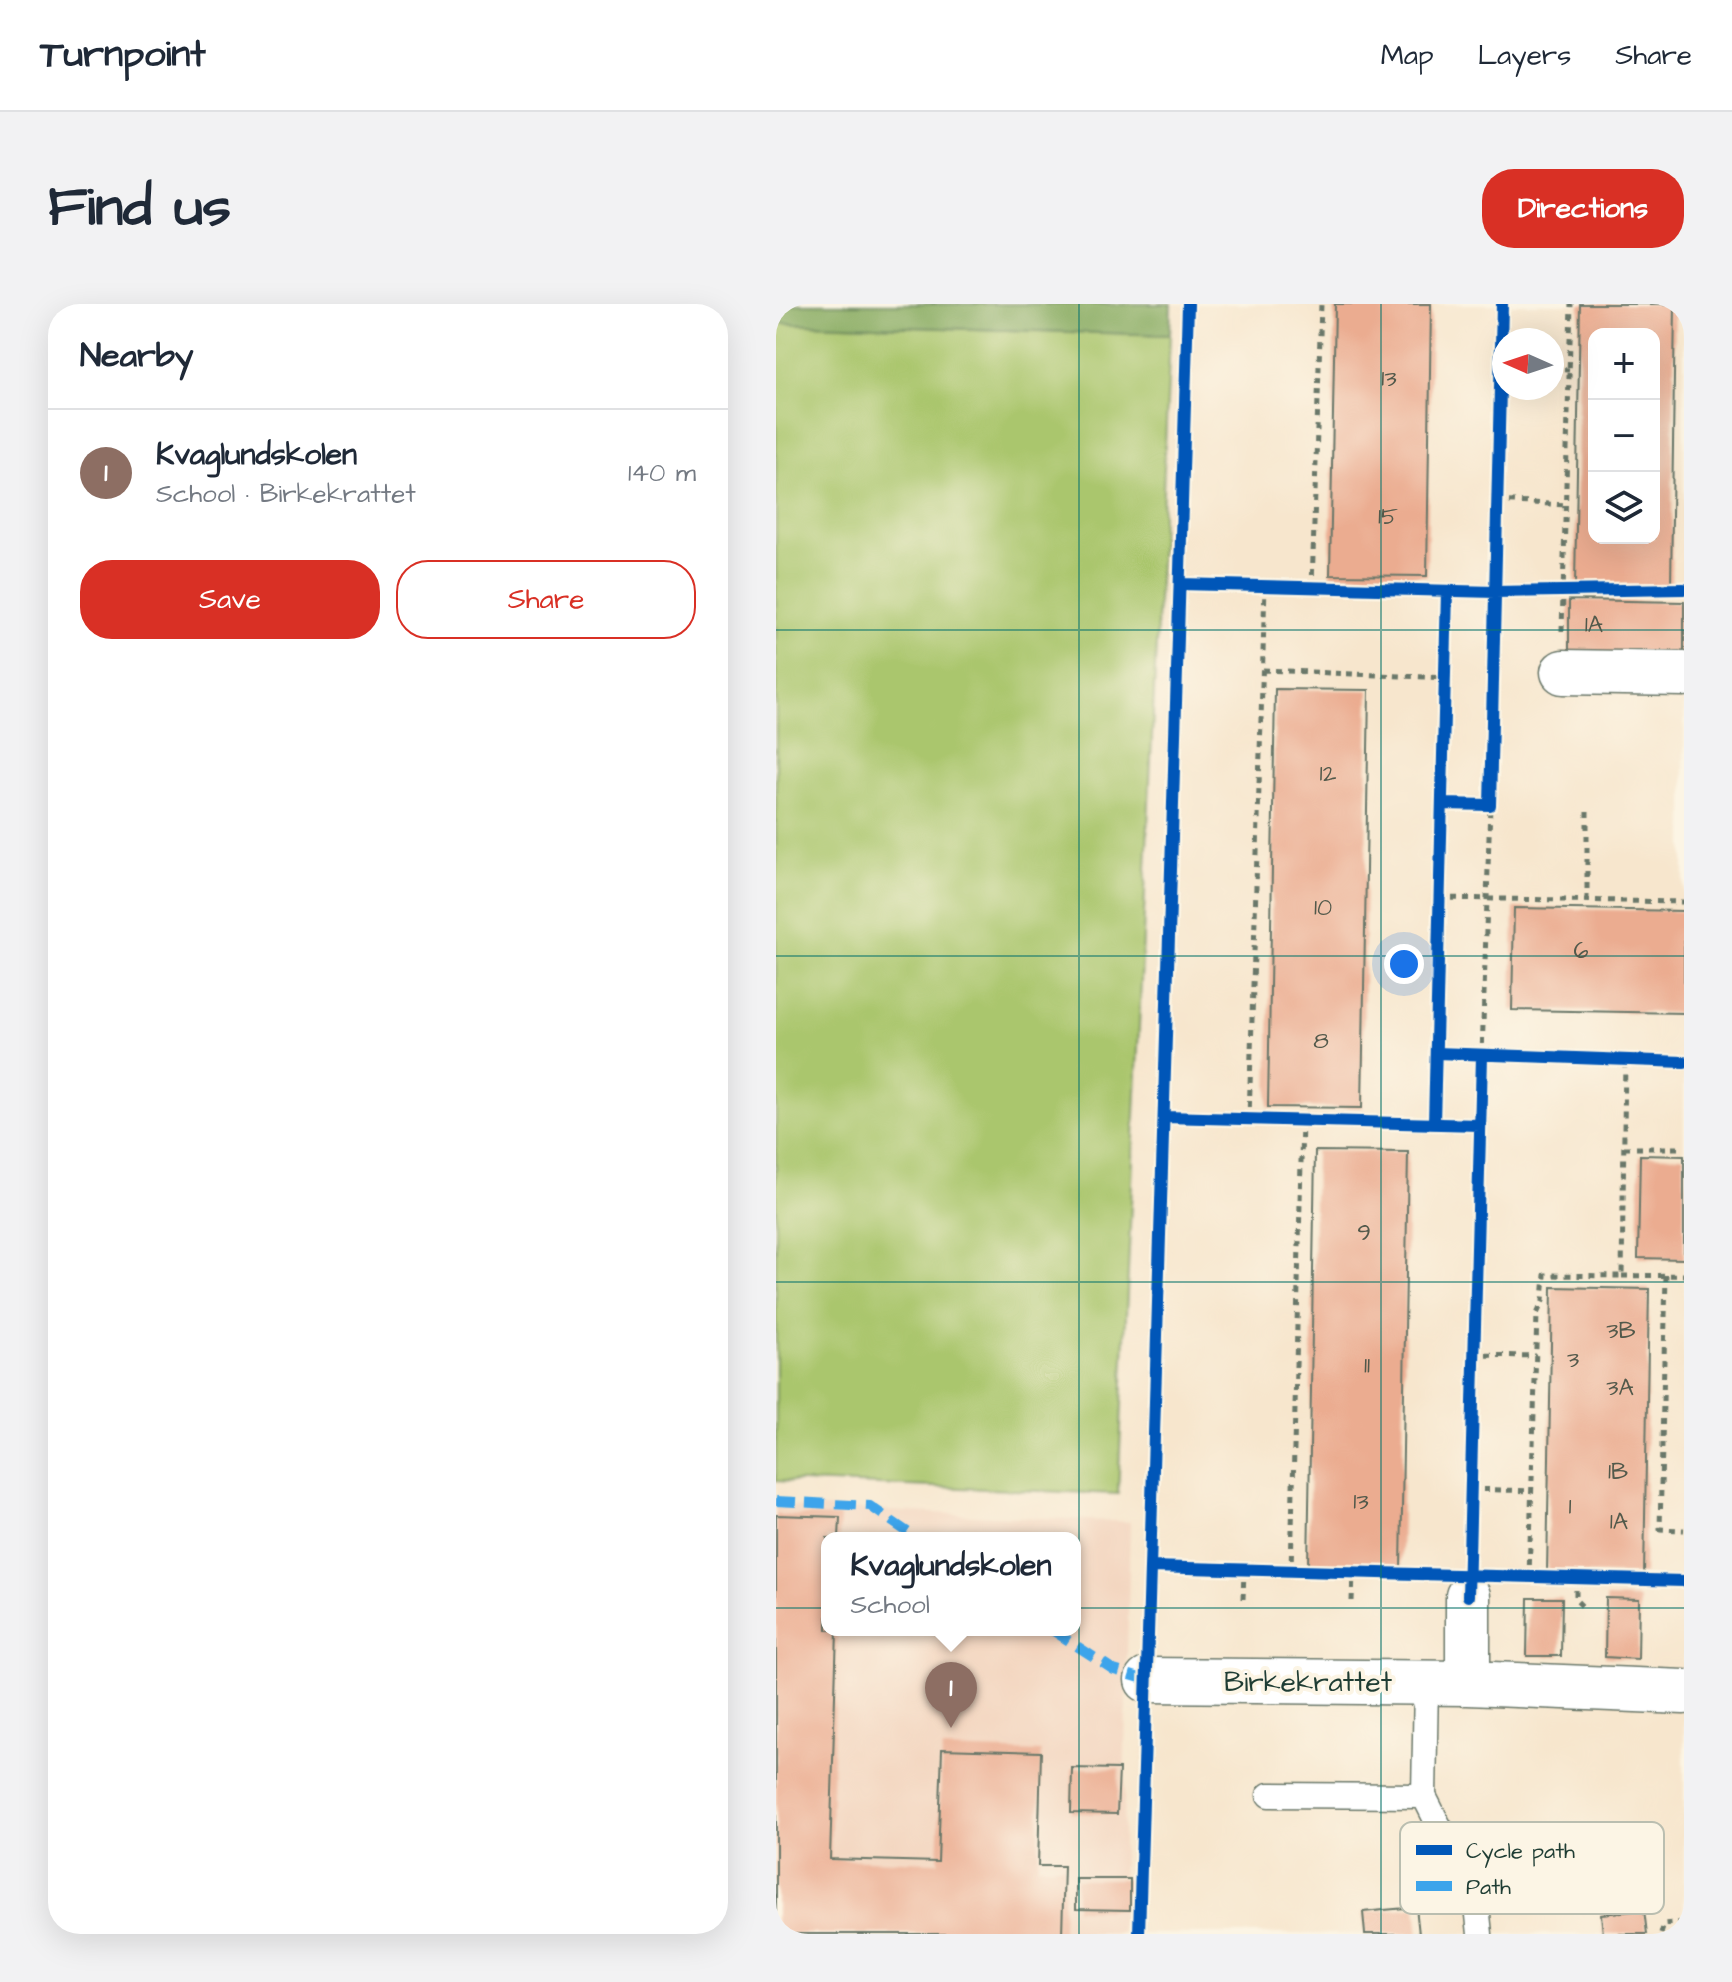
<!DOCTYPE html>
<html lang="en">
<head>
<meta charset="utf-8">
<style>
  body { margin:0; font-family:"Architects Daughter",sans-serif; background:#f2f2f3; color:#1f2937 }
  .controls { position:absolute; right:24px; top:24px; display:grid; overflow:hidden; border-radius:16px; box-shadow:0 8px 32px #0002 }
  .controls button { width:72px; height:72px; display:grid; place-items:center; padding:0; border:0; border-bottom:2px solid #e0e1e3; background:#fff; color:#1f2937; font:40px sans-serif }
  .compass { position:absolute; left:716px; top:24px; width:72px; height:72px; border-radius:50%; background:#fff; box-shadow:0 8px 32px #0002; rotate:273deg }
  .you { position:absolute; left:628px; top:660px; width:28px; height:28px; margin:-20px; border:6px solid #fff; border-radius:50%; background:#1a73e8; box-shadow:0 0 0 12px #1a73e833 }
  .badge { display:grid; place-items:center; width:52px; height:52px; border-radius:50%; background:#d93025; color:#fff; font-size:26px; font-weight:700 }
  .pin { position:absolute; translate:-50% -66px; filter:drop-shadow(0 2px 4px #0008) }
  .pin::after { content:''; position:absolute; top:42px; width:28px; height:24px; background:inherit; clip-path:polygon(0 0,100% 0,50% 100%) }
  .popup { position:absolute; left:45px; top:1228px; width:260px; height:104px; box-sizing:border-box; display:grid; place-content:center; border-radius:16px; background:#fff; filter:drop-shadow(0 2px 6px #0005); font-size:26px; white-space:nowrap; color:#747a83 }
  .popup b { font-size:30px; color:#1f2937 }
  .popup::after { content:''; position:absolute; left:50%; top:100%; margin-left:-16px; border:16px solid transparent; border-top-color:#fff }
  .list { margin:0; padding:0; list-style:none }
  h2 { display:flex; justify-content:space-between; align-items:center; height:104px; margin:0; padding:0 32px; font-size:34px }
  h2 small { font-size:26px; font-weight:400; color:#747a83 }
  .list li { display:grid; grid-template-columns:52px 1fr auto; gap:24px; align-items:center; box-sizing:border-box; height:128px; padding:0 32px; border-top:2px solid #e0e1e3 }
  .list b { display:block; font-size:30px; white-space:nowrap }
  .list p { margin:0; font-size:26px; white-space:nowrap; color:#747a83 }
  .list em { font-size:26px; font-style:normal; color:#747a83 }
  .actions { display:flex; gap:16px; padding:24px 32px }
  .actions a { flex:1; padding:18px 0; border:2px solid #d93025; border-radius:32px; text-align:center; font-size:28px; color:#d93025 }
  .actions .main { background:#d93025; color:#fff }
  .icon { flex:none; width:44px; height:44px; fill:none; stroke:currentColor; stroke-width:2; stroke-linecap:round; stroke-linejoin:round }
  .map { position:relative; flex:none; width:908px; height:1630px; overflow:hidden; border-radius:32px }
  header { display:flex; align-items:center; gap:48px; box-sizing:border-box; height:112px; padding:0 40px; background:#fff; border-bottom:2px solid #e0e1e3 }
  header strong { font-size:38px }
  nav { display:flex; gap:44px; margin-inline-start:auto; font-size:28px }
  .intro { display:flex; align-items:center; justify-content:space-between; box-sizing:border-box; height:192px; padding:0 48px }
  h1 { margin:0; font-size:56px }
  .button { padding:20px 36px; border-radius:32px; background:#d93025; color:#fff; font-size:28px; font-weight:700 }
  main { display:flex; gap:48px; padding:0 48px }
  aside { flex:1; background:#fff; border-radius:32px; box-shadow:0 8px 32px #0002 }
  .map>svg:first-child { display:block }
</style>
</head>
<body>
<header>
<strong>Turnpoint</strong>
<nav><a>Map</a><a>Layers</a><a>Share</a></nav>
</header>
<div class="intro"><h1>Find us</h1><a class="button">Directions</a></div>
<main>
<aside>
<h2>Nearby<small></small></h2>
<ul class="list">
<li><span class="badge" style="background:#8d6e63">1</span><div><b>Kvaglundskolen</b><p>School · Birkekrattet</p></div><em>140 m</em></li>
</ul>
<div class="actions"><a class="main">Save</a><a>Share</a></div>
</aside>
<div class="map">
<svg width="908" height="1630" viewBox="0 0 908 1630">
  <rect width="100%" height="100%" fill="#fcf5e5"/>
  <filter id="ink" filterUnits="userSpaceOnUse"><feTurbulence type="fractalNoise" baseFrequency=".0125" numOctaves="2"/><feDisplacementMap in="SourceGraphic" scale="16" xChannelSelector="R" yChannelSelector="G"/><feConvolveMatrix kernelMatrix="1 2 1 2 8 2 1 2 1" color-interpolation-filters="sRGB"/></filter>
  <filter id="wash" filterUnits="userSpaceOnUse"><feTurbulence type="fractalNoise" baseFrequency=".006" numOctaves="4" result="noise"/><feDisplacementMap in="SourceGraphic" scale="32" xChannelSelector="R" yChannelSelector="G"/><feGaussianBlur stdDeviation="1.8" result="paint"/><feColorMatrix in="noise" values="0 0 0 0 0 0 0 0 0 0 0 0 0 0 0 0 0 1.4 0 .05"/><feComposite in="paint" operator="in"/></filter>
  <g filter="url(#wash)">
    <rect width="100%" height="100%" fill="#f7e6cd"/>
    <path fill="#f3d4be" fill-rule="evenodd" d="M 0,1202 L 354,1218 L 345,1630 L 0,1630 ZM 51,1234 L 299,1234 L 299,1326 L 51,1326 Z"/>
    <path fill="#aac66d" stroke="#648250" stroke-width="2" d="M 0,19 L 394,31 L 342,1190 L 0,1177 Z"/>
    <path fill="#87ab60" stroke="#53744a" stroke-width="2" d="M 0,0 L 395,0 L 394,31 L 0,19 Z"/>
    <g id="blocks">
      <path fill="#ebac90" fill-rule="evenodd" d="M 559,0 L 655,0 L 651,272 L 554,271 Z
        M 804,0 L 899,0 L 895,282 L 799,281 ZM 818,30 L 878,30 L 878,234 L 818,234 Z
        M 793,296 L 908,298 L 908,353 L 793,351 Z
        M 499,385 L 593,386 L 586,804 L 492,803 Z
        M 738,604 L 908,607 L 908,709 L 736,706 Z
        M 539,847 L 632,848 L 625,1265 L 532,1264 Z
        M 864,851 L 908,852 L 908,955 L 862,954 Z
        M 776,983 L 873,985 L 868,1271 L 771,1269 Z
        M 0,1211 L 64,1213 L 63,1234 L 51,1234 L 51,1326 L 61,1326 L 54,1555 L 162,1558 L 166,1445 L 265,1448 L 262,1562 L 288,1562 L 286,1630 L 0,1630 Z
        M 752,1294 L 786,1294 L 785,1352 L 751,1352 Z
        M 830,1294 L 863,1295 L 862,1355 L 829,1353 Z
        M 296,1464 L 343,1465 L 341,1510 L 295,1509 Z
        M 300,1575 L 354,1575 L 354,1606 L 300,1605 Z
        M 640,1603 L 643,1630 L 589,1630 L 587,1608 Z
        M 868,1606 L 871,1630 L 827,1630 L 825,1610 Z"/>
    </g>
  </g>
  <g filter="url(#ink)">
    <use href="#blocks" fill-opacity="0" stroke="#6b786a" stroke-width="2"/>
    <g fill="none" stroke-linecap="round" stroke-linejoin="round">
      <defs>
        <path id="lane" d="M 650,1378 L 648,1492 L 664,1524 L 697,1563 L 704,1630
          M 493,1491 L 648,1492"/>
        <path id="street" d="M 787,368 L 908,370
          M 371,1376 L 692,1379 L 908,1388
          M 692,1379 L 692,1292"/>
      </defs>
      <use href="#lane" stroke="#6b786a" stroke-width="27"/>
      <use href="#street" stroke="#6b786a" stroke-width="47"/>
      <path stroke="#6b786a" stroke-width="5" stroke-dasharray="6 6" stroke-linecap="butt" d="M 725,64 L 728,64
        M 776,65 L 793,66
        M 721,197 L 790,201
        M 536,283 L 545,0
        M 786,327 L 795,0
        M 487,366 L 670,374
        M 664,594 L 908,598
        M 811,597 L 811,506
        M 706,752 L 714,501
        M 473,815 L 489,282
        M 848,844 L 908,844
        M 890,971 L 884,1225 L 908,1226
        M 846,972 L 908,971
        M 698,1051 L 760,1052
        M 695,1185 L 757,1187
        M 515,1267 L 526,817
        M 753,1273 L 761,1010 L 767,997 L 769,971 L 846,972 L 849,756
        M 800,1274 L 800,1296 L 808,1304
        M 467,1295 L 468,1266
        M 576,1297 L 577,1268
        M 885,1630 L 888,1620 L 908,1618"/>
      <use href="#lane" stroke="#fff" stroke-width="24"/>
      <use href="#street" stroke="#fff" stroke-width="44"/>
      <path stroke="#3da4eb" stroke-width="10" stroke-dasharray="20 10" stroke-linecap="butt" d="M 0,1197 L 94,1202 L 140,1234
        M 276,1326 L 338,1366 L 371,1376"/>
      <defs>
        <path id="cycleway" d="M 404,280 L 719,288 L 908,285
          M 667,500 L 714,501 L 726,0
          M 660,749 L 908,758
          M 388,813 L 704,821
          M 658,820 L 671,287
          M 374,1263 L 908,1277
          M 692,1292 L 706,752
          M 363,1630 L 412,0"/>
      </defs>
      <use href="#cycleway" stroke="#fcf5e5" stroke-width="17"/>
      <use href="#cycleway" stroke="#0057b8" stroke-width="12"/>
    </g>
  </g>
  <path fill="none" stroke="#0f766e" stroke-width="2" stroke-opacity="0.55" d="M 303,0 L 303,1630M 605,0 L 605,1630M 0,326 L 908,326M 0,652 L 908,652M 0,978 L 908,978M 0,1304 L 908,1304"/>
  <g text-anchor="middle" stroke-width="8" stroke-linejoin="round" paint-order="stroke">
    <g font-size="24" fill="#52594b">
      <text x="613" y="82">13</text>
      <text x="612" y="220">15</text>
      <text x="818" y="328">1A</text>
      <text x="552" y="477">12</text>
      <text x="547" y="611">10</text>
      <text x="805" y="654">6</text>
      <text x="545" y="744">8</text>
      <text x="588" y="936">9</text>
      <text x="845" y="1034">3B</text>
      <text x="797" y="1063">3</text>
      <text x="591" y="1069">11</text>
      <text x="844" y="1091">3A</text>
      <text x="842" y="1175">1B</text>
      <text x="585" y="1205">13</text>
      <text x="794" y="1210">1</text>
      <text x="843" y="1225">1A</text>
    </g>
    <g font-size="28" fill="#1f3d34" stroke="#fcf5e5">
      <text x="532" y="1387">Birkekrattet</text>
    </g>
  </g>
  <rect x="624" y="1518" width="264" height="92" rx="12" fill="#fcf5e5" stroke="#babeb0" stroke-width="2"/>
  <rect x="640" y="1541" width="36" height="10" fill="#0057b8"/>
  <rect x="640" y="1577" width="36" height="10" fill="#3da4eb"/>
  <g font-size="22" fill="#1f3d34">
    <text x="690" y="1554">Cycle path</text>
    <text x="690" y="1590">Path</text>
  </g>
</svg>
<div class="controls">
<button>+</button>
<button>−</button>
<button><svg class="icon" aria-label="layers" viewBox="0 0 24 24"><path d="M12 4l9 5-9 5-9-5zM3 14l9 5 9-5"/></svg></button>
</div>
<svg class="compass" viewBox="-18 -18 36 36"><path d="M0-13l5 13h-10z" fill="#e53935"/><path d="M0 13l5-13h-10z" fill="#747a83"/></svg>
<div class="you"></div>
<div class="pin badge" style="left:175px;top:1424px;background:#8d6e63">1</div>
<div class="popup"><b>Kvaglundskolen</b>School</div>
</div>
</main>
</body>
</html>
